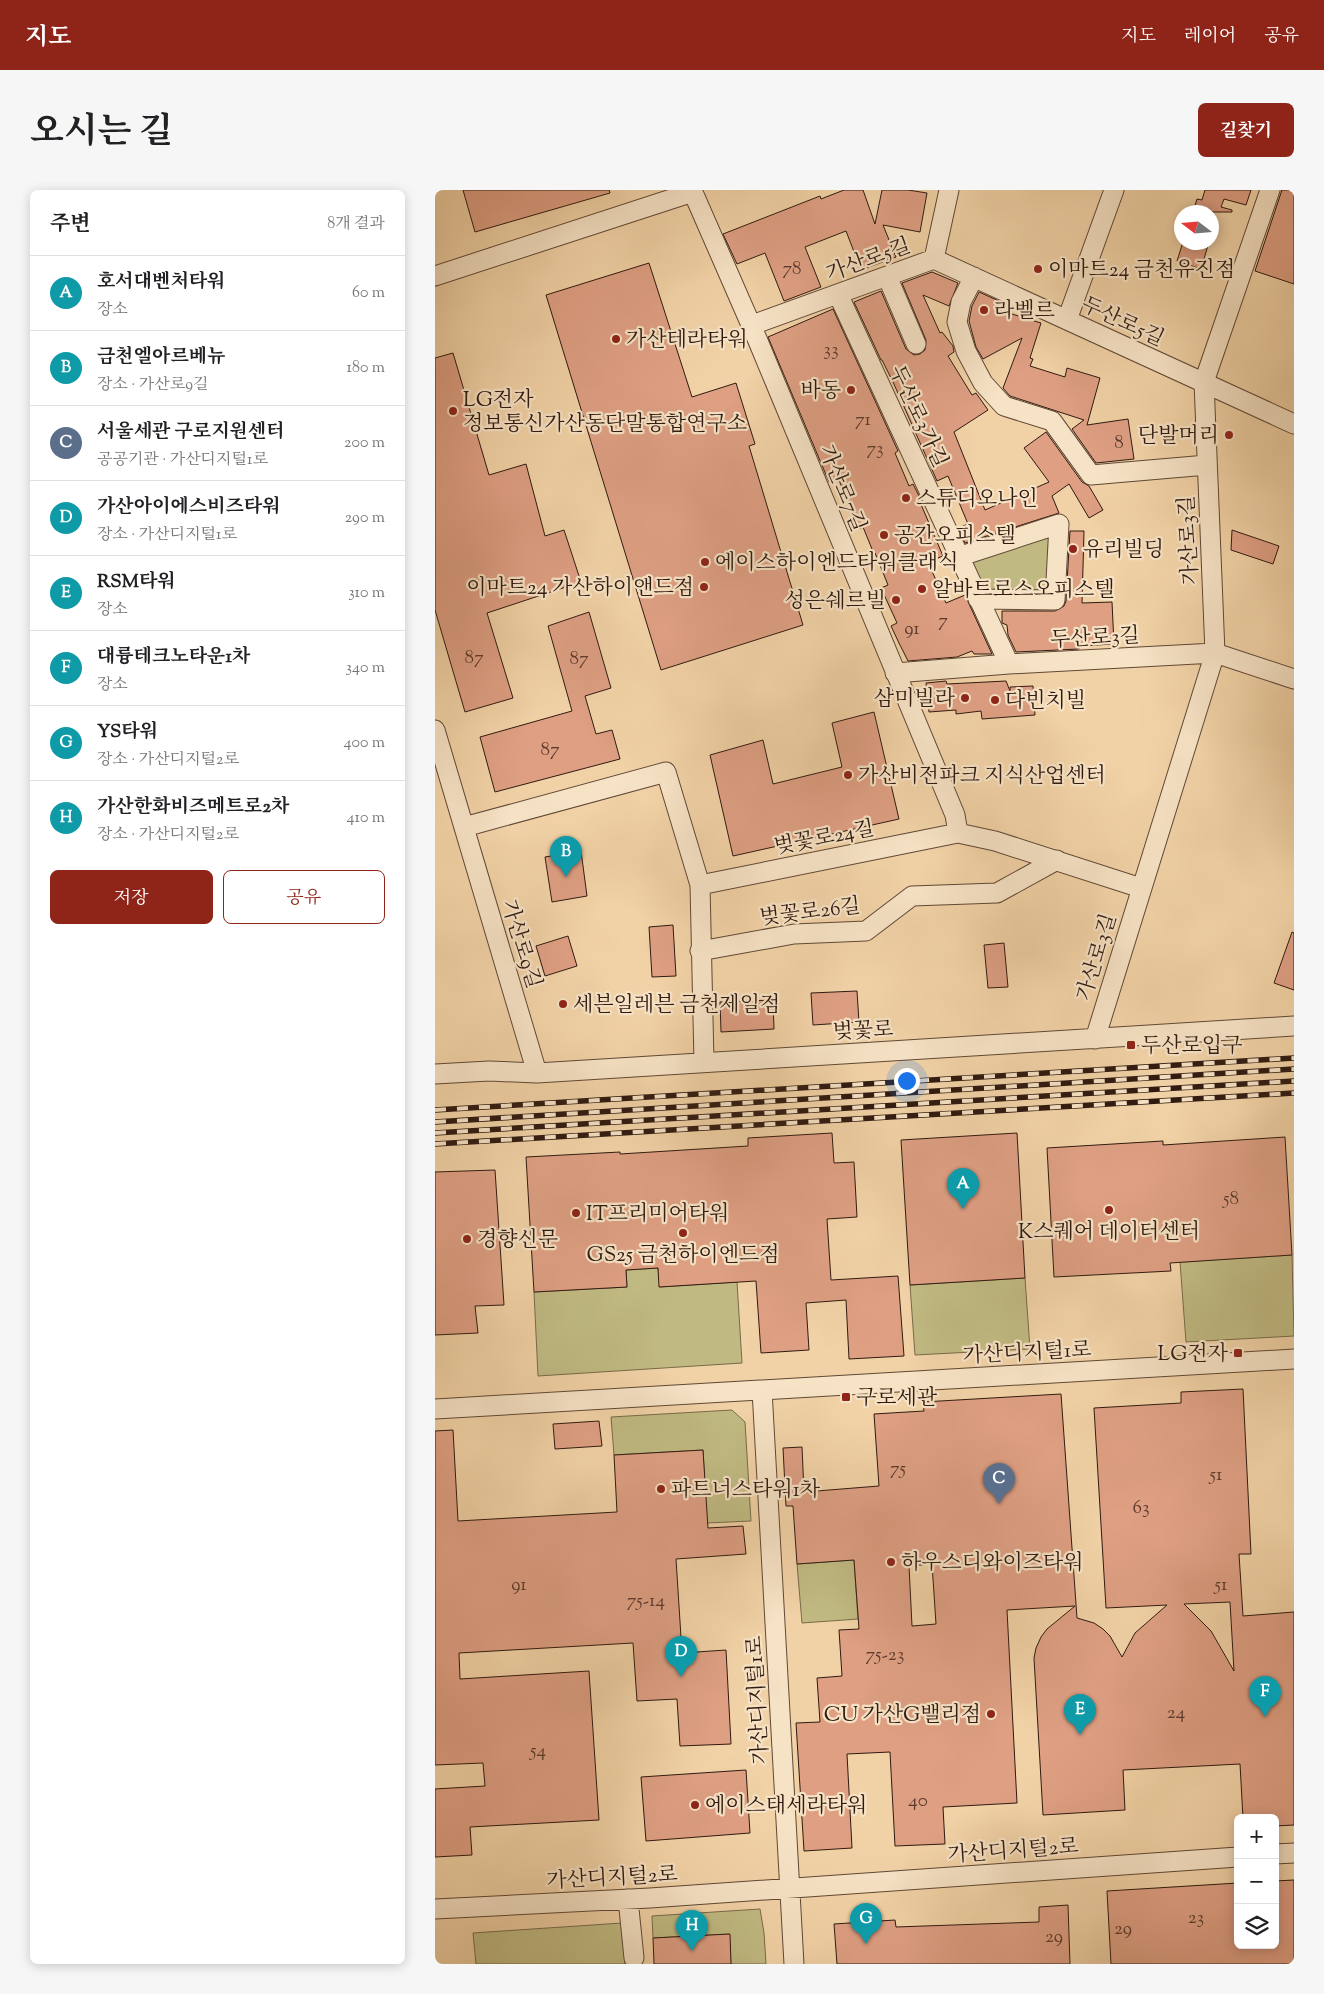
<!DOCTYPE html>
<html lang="ko">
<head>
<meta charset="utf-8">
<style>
  body { margin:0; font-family:"Sorts Mill Goudy","Noto Serif KR",serif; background:#f6f6f6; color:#202124 }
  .controls { position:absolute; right:15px; bottom:15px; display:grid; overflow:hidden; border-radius:8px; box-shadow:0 2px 12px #0003 }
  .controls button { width:45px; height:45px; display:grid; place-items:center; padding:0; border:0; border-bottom:1px solid #e0e0e0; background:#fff; color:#202124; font:25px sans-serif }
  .compass { position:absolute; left:739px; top:15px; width:45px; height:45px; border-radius:50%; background:#fff; box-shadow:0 2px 12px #0003; rotate:286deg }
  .you { position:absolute; left:471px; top:890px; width:18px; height:18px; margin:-12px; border:4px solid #fff; border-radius:50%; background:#1a73e8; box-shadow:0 0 0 8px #1a73e833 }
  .badge { display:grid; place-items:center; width:32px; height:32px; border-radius:50%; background:#8f2418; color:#fff; font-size:16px; font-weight:700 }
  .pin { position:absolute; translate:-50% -41px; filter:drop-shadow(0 1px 2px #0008) }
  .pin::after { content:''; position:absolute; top:26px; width:18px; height:15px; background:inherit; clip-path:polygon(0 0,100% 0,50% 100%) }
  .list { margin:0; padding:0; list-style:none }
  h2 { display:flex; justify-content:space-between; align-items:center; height:65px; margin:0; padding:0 20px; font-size:21px }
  h2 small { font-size:16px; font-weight:400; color:#757577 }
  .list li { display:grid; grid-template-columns:32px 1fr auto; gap:15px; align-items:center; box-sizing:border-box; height:75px; padding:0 20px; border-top:1px solid #e0e0e0 }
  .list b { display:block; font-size:19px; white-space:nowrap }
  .list p { margin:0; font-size:16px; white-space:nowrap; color:#757577 }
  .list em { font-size:16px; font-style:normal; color:#757577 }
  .actions { display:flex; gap:10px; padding:15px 20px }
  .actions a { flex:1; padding:11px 0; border:1px solid #8f2418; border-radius:8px; text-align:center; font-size:18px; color:#8f2418 }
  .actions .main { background:#8f2418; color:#fff }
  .icon { flex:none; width:28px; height:28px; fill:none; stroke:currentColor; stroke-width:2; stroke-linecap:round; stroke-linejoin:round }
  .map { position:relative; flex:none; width:859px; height:1774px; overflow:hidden; border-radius:8px }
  header { display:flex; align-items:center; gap:30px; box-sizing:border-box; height:70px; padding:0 25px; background:#8f2418; color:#fff }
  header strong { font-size:24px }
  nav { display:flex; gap:28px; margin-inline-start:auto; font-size:18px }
  .intro { display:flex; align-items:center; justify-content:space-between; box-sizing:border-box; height:120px; padding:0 30px }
  h1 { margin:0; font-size:35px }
  .button { padding:12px 22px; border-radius:8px; background:#8f2418; color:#fff; font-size:18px; font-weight:700 }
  main { display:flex; gap:30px; padding:0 30px }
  aside { flex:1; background:#fff; border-radius:8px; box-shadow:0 2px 12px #0003 }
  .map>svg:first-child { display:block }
</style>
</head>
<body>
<header>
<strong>지도</strong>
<nav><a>지도</a><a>레이어</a><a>공유</a></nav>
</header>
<div class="intro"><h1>오시는 길</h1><a class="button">길찾기</a></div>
<main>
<aside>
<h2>주변<small>8개 결과</small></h2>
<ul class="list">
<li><span class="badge" style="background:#0f9aa8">A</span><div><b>호서대벤처타워</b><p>장소</p></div><em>60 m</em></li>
<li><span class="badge" style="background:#0f9aa8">B</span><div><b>금천엘아르베뉴</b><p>장소 · 가산로9길</p></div><em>180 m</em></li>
<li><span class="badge" style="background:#5c6f8a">C</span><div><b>서울세관 구로지원센터</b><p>공공기관 · 가산디지털1로</p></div><em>200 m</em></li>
<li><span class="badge" style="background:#0f9aa8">D</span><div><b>가산아이에스비즈타워</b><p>장소 · 가산디지털1로</p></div><em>290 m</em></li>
<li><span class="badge" style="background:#0f9aa8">E</span><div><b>RSM타워</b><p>장소</p></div><em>310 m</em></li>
<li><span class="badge" style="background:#0f9aa8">F</span><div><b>대륭테크노타운1차</b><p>장소</p></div><em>340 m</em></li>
<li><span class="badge" style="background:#0f9aa8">G</span><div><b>YS타워</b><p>장소 · 가산디지털2로</p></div><em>400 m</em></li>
<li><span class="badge" style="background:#0f9aa8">H</span><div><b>가산한화비즈메트로2차</b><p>장소 · 가산디지털2로</p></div><em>410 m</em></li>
</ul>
<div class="actions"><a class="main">저장</a><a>공유</a></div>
</aside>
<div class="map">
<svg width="859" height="1774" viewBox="0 0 859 1774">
  <rect width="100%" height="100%" fill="#f1d2a6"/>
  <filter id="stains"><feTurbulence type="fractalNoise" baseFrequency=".004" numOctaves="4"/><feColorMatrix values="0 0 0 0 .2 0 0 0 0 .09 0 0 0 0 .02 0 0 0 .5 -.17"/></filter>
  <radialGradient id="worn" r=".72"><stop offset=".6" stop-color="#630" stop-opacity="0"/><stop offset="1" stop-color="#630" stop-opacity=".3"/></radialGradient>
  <path fill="#c0ba82" stroke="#786a49" d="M 624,334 L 620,410 L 543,409 L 523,367 Z
    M 857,1065 L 859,1146 L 751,1152 L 745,1072 Z
    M 223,1078 L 225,1097 L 302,1092 L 307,1173 L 103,1186 L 99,1102 L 192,1097 L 191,1080 Z
    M 590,1088 L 595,1159 L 480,1165 L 475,1095 Z
    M 297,1220 L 310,1232 L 316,1331 L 272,1333 L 268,1260 L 179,1265 L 176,1227 Z
    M 419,1370 L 423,1429 L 367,1433 L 362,1374 Z
    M 325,1719 L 329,1743 L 331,1774 L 296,1774 L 294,1744 L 218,1748 L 217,1726 Z
    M 187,1733 L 190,1774 L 41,1774 L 38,1743 Z"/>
  <path fill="#de9f83" stroke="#301a10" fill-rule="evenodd" d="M 28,0 L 174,0 L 175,3 L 40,42 Z
    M 409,0 L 428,0 L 440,34 L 447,0 L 473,0 L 492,3 L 485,42 L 448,35 L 461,67 L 426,80 L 411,41 L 370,57 L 386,97 L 349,111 L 330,63 L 302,74 L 288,44 L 385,6 L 386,9 Z
    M 770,0 L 816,0 L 811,15 L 789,9 L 786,17 L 797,20 L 797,22 L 758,22 L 762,9 L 767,10 Z
    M 847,0 L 859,0 L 859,94 L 820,81 Z
    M 748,52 L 774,52 L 766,79 L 742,71 Z
    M 214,73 L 257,207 L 301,193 L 320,254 L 314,256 L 368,435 L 226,480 L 111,105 Z
    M 497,82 L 523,93 L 514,116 L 488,105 L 505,143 L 507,142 L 518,156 L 519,162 L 513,166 L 537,205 L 541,203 L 553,220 L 519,242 L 550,320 L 614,292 L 589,258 L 611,242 L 647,292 L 654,296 L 668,320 L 654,328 L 634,294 L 617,306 L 624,323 L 530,353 L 523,338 L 533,334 L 513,286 L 502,291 L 458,192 L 447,170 L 446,170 L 419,112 L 446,101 L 471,159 L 479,165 L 485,164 L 490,160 L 491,150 L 467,93 Z
    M 544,102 L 564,111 L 561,119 L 606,133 L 595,168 L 598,169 L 595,176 L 630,187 L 632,178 L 665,188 L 652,235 L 693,229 L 699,269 L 661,273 L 637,239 L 649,230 L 575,206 L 568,198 L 587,148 L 548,169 L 541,157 L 534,131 L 537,116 Z
    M 398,119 L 463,261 L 460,263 L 474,296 L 478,294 L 486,310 L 485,312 L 508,366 L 493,372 L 511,413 L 530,405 L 557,464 L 539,464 L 537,461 L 522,467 L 473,471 L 464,453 L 456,436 L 462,433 L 446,398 L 453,395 L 440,363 L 439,364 L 428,337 L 425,339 L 403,288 L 394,292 L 333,147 Z
    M 18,163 L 54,285 L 91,274 L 110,346 L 129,340 L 146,392 L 52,423 L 78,508 L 30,522 L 0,420 L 0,168 Z
    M 797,340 L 844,356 L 838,374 L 796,360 Z
    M 635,341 L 649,341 L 647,413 L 677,412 L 679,454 L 644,456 L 644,459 L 581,462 L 573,445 L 572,435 L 567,433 L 567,421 L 620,421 L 629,416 L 631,411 Z
    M 154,422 L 176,498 L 150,506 L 161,544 L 177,540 L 185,569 L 60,602 L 45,547 L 137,521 L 113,436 Z
    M 511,491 L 512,494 L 571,491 L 575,501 L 575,497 L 598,496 L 600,525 L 547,529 L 546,521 L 521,524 L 521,520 L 494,522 L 491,493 Z
    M 439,522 L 464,629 L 298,666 L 275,565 L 328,550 L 338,594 L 407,577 L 397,533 Z
    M 146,661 L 152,706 L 117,712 L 110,667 Z
    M 238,735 L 241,786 L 217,787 L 214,737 Z
    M 857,742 L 859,743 L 859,800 L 839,793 Z
    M 133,746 L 142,776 L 110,786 L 101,756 Z
    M 569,753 L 573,797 L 553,798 L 549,755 Z
    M 422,801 L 424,832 L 378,835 L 376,803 Z
    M 338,810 L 339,839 L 286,842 L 285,812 Z
    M 397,943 L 399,973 L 419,972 L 422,1027 L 392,1029 L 396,1090 L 463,1086 L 469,1166 L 414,1169 L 411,1110 L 371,1113 L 374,1160 L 326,1163 L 321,1091 L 224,1097 L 223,1078 L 191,1080 L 192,1097 L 99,1102 L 91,967 L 185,962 L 185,964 L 313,956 L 313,948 Z
    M 582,943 L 590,1088 L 475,1095 L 466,950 Z
    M 850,947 L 857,1065 L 735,1073 L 736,1081 L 619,1087 L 612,958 L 728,951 L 728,955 Z
    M 60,980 L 69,1115 L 40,1116 L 43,1143 L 0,1145 L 0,982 Z
    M 808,1199 L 816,1364 L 804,1364 L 808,1426 L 859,1422 L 859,1635 L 840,1636 L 840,1628 L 808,1628 L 805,1574 L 688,1580 L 690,1620 L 608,1625 L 599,1468 L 601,1458 L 606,1447 L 612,1439 L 640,1416 L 572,1420 L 582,1613 L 508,1617 L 510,1654 L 460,1656 L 455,1562 L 412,1564 L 417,1658 L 369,1661 L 361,1533 L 385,1532 L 382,1488 L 407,1486 L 404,1440 L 424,1439 L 419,1370 L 362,1374 L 358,1316 L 351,1316 L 348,1258 L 367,1257 L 369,1302 L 444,1296 L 439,1224 L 489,1221 L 488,1212 L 626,1204 L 642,1428 L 659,1433 L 668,1439 L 675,1446 L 687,1467 L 700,1443 L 732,1415 L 671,1418 L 659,1218 L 746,1213 L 746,1202 ZM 497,1374 L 501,1434 L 477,1436 L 474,1376 ZM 795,1412 L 799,1481 L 776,1441 L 749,1414 Z
    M 164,1231 L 167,1256 L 120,1259 L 118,1234 Z
    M 18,1240 L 23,1331 L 182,1322 L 179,1265 L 268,1260 L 273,1338 L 308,1336 L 311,1364 L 241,1369 L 247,1463 L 291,1460 L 296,1554 L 245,1556 L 242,1509 L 202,1511 L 198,1453 L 24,1463 L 25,1489 L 154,1481 L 164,1630 L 35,1637 L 37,1665 L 0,1667 L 0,1599 L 50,1596 L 48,1573 L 0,1575 L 0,1241 Z
    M 311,1580 L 315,1643 L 211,1651 L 206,1587 Z
    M 859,1690 L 859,1774 L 676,1774 L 672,1701 L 803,1693 L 803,1755 L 840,1755 L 840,1691 Z
    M 633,1715 L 635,1774 L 402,1774 L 399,1734 L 460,1730 L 461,1737 L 604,1732 L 604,1717 Z
    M 295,1744 L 296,1774 L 219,1774 L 218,1748 Z"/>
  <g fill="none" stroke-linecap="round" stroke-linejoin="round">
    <defs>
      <path id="minor" d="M 257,0 L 323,151 L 520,625 L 523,643
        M 499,69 L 859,234
        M 0,86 L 258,2
        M 452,86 L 481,154
        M 539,87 L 526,112 L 522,132 L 531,161 L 548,193 L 569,216 L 617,231 L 656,285 L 772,275
        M 403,104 L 574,474
        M 632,130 L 679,0
        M 317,135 L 499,69 L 514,0
        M 523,367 L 624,334 L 620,410 L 543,409
        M 460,483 L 574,474 L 780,463 L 859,489
        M 0,540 L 102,883
        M 29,637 L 231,582 L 265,695 L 269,872
        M 265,695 L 523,643 L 560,651 L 706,698
        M 265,761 L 359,744 L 431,741 L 477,706 L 562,703 L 622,670
        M 660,849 L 780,463 L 769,192 L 835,0
        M 0,884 L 54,881 L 102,883 L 859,836
        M 327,1200 L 359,1774
        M 0,1219 L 859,1169
        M 840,1664 L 859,1663
        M 193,1709 L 199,1768
        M 0,1719 L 215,1708 L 803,1667"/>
    </defs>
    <use href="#minor" stroke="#604836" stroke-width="21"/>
    <use href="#minor" stroke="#f6e2c5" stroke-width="19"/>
    <defs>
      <path id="rail" d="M 0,920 L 859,868
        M 0,932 L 859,879
        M 0,943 L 859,891
        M 0,954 L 859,903"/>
    </defs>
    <use href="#rail" stroke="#301a10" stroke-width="5.5"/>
    <use href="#rail" stroke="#f6e2c5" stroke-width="4" stroke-dasharray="11" stroke-linecap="butt"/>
  </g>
  <g fill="#8f2418" stroke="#f6e2c5" stroke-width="2">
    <circle cx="603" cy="79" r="5"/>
    <circle cx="549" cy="120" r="5"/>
    <circle cx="181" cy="149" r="5"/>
    <circle cx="416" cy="200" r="5"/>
    <circle cx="18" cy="221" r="5"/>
    <circle cx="794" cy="245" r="5"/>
    <circle cx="471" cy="308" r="5"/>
    <circle cx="449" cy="345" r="5"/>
    <circle cx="638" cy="359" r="5"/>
    <circle cx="270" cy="372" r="5"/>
    <circle cx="269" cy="397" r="5"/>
    <circle cx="487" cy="399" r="5"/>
    <circle cx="461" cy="410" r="5"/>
    <circle cx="530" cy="508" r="5"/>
    <circle cx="560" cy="510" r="5"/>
    <circle cx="413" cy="585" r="5"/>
    <circle cx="128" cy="814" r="5"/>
    <rect x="691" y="850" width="10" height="10" rx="2.5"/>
    <circle cx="674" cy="1020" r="5"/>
    <circle cx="141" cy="1023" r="5"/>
    <circle cx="248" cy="1043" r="5"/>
    <circle cx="32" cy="1049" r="5"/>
    <rect x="798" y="1158" width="10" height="10" rx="2.5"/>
    <rect x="406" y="1202" width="10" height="10" rx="2.5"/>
    <circle cx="226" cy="1299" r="5"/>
    <circle cx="456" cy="1372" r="5"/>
    <circle cx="556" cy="1524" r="5"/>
    <circle cx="260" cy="1615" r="5"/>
  </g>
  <g text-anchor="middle" stroke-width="4.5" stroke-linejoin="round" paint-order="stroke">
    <g font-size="19" fill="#5c3b2d">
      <text x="357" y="84">78</text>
      <text x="396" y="165">33</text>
      <text x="428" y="235">71</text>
      <text x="684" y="258">8</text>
      <text x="440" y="264">73</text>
      <text x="508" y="436">7</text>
      <text x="477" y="444">91</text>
      <text x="39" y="473">87</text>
      <text x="144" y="474">87</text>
      <text x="115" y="565">87</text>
      <text x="796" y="1014">58</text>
      <text x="463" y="1284">75</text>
      <text x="781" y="1290">51</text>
      <text x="706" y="1323">63</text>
      <text x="84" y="1400">91</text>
      <text x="786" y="1400">51</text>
      <text x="211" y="1416">75-14</text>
      <text x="450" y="1470">75-23</text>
      <text x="741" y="1528">24</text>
      <text x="103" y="1566">54</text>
      <text x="483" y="1616">40</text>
      <text x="761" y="1733">23</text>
      <text x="688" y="1744">29</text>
      <text x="619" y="1752">29</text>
    </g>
    <g font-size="21" fill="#301a10" stroke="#f6e2c5">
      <text transform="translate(433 69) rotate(-20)" y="7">가산로5길</text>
      <text transform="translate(688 131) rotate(25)" y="7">두산로5길</text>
      <text transform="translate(484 226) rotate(65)" y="7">두산로3가길</text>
      <text transform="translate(408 298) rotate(68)" y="7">가산로7길</text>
      <text transform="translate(753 350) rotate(-93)" y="7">가산로3길</text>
      <text transform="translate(660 447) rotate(-3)" y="7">두산로3길</text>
      <text transform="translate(389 647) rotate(-11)" y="7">벚꽃로24길</text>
      <text transform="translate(375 721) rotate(-7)" y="7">벚꽃로26길</text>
      <text transform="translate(87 754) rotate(73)" y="7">가산로9길</text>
      <text transform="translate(661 767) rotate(-73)" y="7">가산로3길</text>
      <text transform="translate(428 840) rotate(-3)" y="7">벚꽃로</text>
      <text transform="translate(592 1162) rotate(-3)" y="7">가산디지털1로</text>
      <text transform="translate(322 1510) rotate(-93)" y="7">가산디지털1로</text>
      <text transform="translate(578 1660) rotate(-4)" y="7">가산디지털2로</text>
      <text transform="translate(177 1687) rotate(-3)" y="7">가산디지털2로</text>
    </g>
    <g font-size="21" fill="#301a10" stroke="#f6e2c5" text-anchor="start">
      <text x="613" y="86">이마트24 금천유진점</text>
      <text x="559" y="127">라벨르</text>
      <text x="191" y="156">가산테라타워</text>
      <text x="406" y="207" text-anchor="end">바동</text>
      <text x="28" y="216">LG전자<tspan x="28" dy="24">정보통신가산동단말통합연구소</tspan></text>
      <text x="784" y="252" text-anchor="end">단발머리</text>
      <text x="481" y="315">스튜디오나인</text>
      <text x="459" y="352">공간오피스텔</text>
      <text x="648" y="366">유리빌딩</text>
      <text x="280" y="379">에이스하이엔드타워클래식</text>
      <text x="259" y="404" text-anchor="end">이마트24 가산하이앤드점</text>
      <text x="497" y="406">알바트로스오피스텔</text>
      <text x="451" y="417" text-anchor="end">성은쉐르빌</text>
      <text x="520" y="515" text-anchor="end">삼미빌라</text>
      <text x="570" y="517">다빈치빌</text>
      <text x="423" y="592">가산비전파크 지식산업센터</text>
      <text x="138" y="821">세븐일레븐 금천제일점</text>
      <text x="706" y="862">두산로입구</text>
      <text x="151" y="1030">IT프리미어타워</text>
      <text x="674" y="1048" text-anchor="middle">K스퀘어 데이터센터</text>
      <text x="42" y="1056">경향신문</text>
      <text x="248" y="1071" text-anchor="middle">GS25 금천하이엔드점</text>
      <text x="793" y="1170" text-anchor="end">LG전자</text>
      <text x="421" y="1214">구로세관</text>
      <text x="236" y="1306">파트너스타워1차</text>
      <text x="466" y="1379">하우스디와이즈타워</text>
      <text x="546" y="1531" text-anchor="end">CU 가산G밸리점</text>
      <text x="270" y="1622">에이스태세라타워</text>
    </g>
  </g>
  <rect width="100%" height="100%" filter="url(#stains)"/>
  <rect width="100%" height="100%" fill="url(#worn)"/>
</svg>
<div class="controls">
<button>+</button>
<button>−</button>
<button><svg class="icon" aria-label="layers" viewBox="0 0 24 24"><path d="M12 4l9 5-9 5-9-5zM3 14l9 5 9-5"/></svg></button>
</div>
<svg class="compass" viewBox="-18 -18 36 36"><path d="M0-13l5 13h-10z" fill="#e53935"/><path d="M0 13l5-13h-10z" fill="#757577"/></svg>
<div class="you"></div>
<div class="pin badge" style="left:528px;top:1019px;background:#0f9aa8">A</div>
<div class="pin badge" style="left:131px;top:687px;background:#0f9aa8">B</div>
<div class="pin badge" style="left:564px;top:1314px;background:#5c6f8a">C</div>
<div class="pin badge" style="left:246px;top:1487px;background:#0f9aa8">D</div>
<div class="pin badge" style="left:645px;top:1545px;background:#0f9aa8">E</div>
<div class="pin badge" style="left:830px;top:1527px;background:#0f9aa8">F</div>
<div class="pin badge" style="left:431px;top:1754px;background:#0f9aa8">G</div>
<div class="pin badge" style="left:257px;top:1761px;background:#0f9aa8">H</div>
</div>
</main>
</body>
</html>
